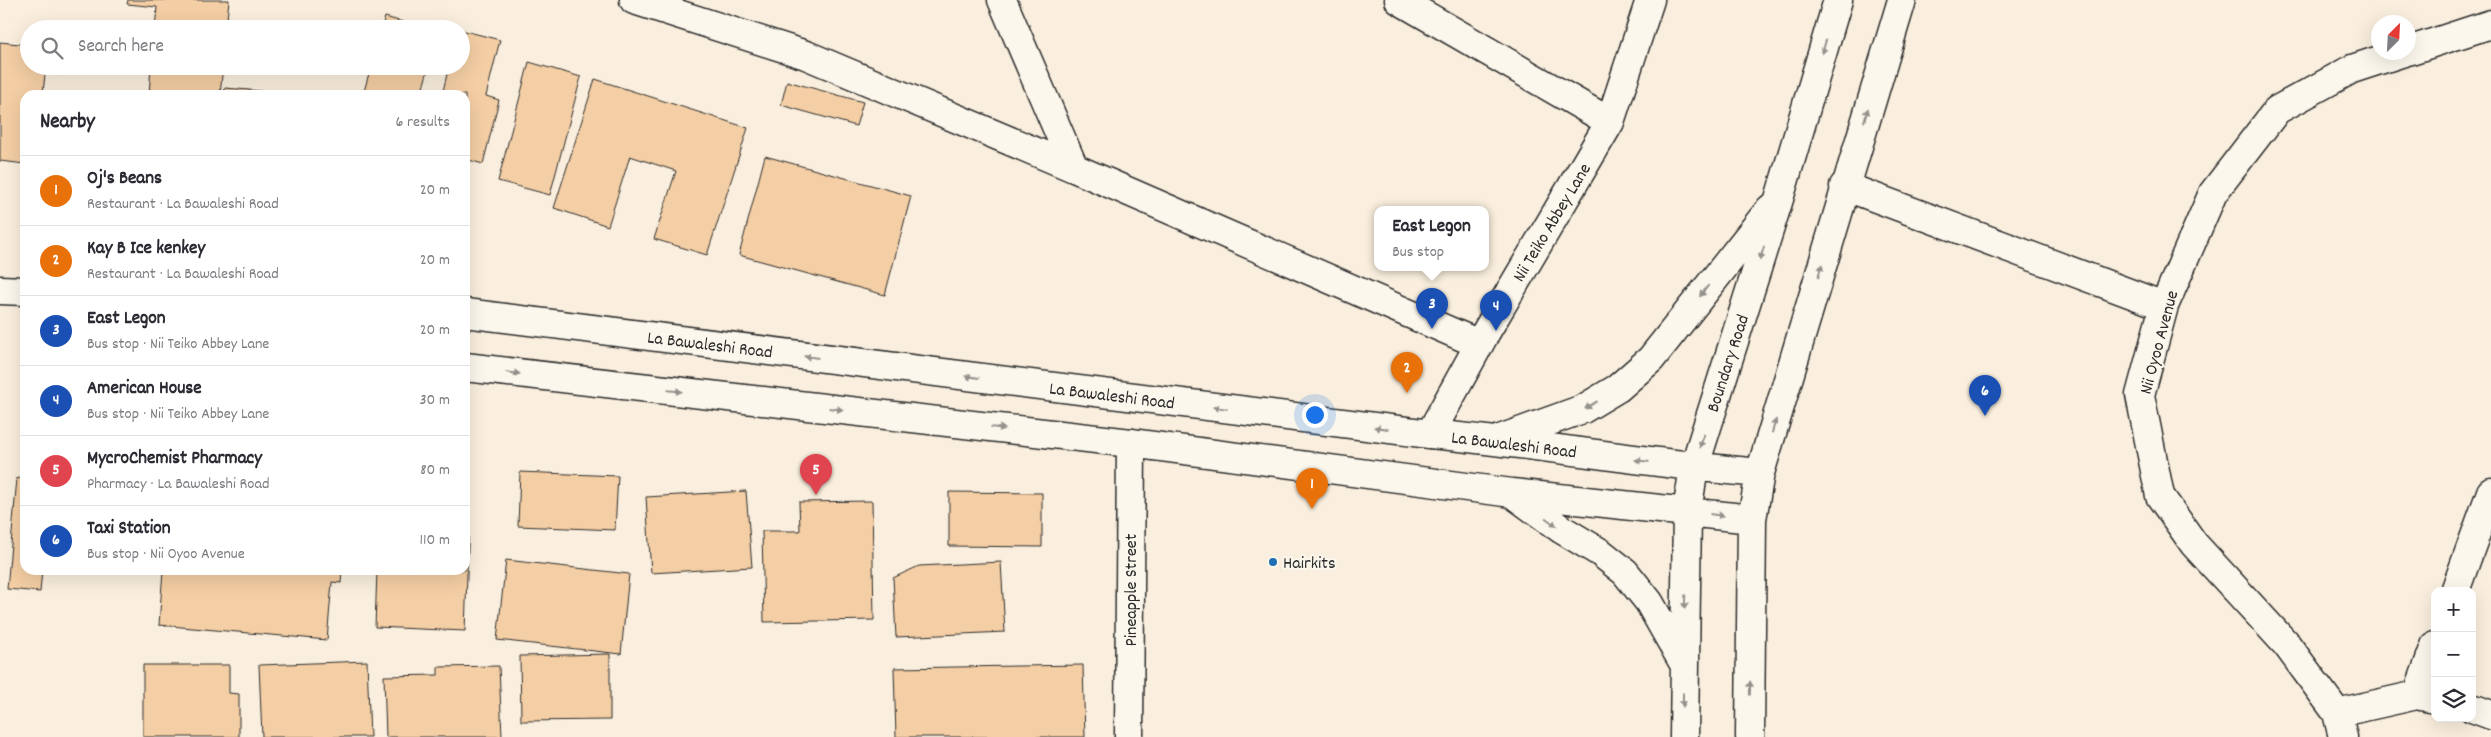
<!DOCTYPE html>
<html lang="en">
<head>
<meta charset="utf-8">
<style>
  body { margin:0; font-family:Dekko,sans-serif; background:#f2f2f3; color:#2b2b33 }
  .controls { position:absolute; right:15px; bottom:15px; display:grid; overflow:hidden; border-radius:10px; box-shadow:0 5px 20px #0002 }
  .controls button { width:45px; height:45px; display:grid; place-items:center; padding:0; border:0; border-bottom:1px solid #e1e1e2; background:#fff; color:#2b2b33; font:25px sans-serif }
  .compass { position:absolute; left:2371px; top:15px; width:45px; height:45px; border-radius:50%; background:#fff; box-shadow:0 5px 20px #0002; rotate:24deg }
  .you { position:absolute; left:1314px; top:414px; width:18px; height:18px; margin:-12px; border:4px solid #fff; border-radius:50%; background:#1a73e8; box-shadow:0 0 0 8px #1a73e833 }
  .badge { display:grid; place-items:center; width:32px; height:32px; border-radius:50%; background:#1f6fb2; color:#fff; font-size:16px; font-weight:700 }
  .pin { position:absolute; translate:-50% -41px; filter:drop-shadow(0 1px 2px #0008) }
  .pin::after { content:''; position:absolute; top:26px; width:18px; height:15px; background:inherit; clip-path:polygon(0 0,100% 0,50% 100%) }
  .popup { position:absolute; left:1374px; top:206px; width:115px; height:65px; box-sizing:border-box; display:grid; place-content:center; border-radius:10px; background:#fff; filter:drop-shadow(0 1px 4px #0005); font-size:16px; white-space:nowrap; color:#7c7c81 }
  .popup b { font-size:19px; color:#2b2b33 }
  .popup::after { content:''; position:absolute; left:50%; top:100%; margin-left:-10px; border:10px solid transparent; border-top-color:#fff }
  .list { margin:0; padding:0; list-style:none }
  h2 { display:flex; justify-content:space-between; align-items:center; height:65px; margin:0; padding:0 20px; font-size:21px }
  h2 small { font-size:16px; font-weight:400; color:#7c7c81 }
  .list li { display:grid; grid-template-columns:32px 1fr auto; gap:15px; align-items:center; box-sizing:border-box; height:70px; padding:0 20px; border-top:1px solid #e1e1e2 }
  .list b { display:block; font-size:19px; white-space:nowrap }
  .list p { margin:0; font-size:16px; white-space:nowrap; color:#7c7c81 }
  .list em { font-size:16px; font-style:normal; color:#7c7c81 }
  .icon { flex:none; width:28px; height:28px; fill:none; stroke:currentColor; stroke-width:2; stroke-linecap:round; stroke-linejoin:round }
  .map { position:relative; flex:none; width:2491px; height:737px; overflow:hidden }
  .search { position:absolute; background:#fff; box-shadow:0 5px 20px #0002; left:20px; top:20px; width:450px; height:55px; display:flex; align-items:center; gap:12px; box-sizing:border-box; padding:0 18px; border-radius:28px; color:#7c7c81; font-size:19px }
  .panel { position:absolute; background:#fff; box-shadow:0 5px 20px #0002; left:20px; top:90px; width:450px; height:485px; border-radius:15px }
  .map>svg:first-child { display:block }
</style>
</head>
<body>
<div class="map">
<svg width="2491" height="737" viewBox="0 0 2491 737">
  <rect width="100%" height="100%" fill="#faefde"/>
  <filter id="ink" filterUnits="userSpaceOnUse"><feTurbulence type="fractalNoise" baseFrequency=".02" numOctaves="2"/><feDisplacementMap in="SourceGraphic" scale="10" xChannelSelector="R" yChannelSelector="G"/><feConvolveMatrix kernelMatrix="1 2 1 2 8 2 1 2 1" color-interpolation-filters="sRGB"/></filter>
  <g filter="url(#ink)">
    <path fill="#f4cea4" stroke="#2b2b2b" d="M 128,0 L 229,0 L 226,29 L 155,29 L 157,7 L 127,4 Z
      M 385,17 L 428,29 L 381,29 Z
      M 461,30 L 500,40 L 486,96 L 499,100 L 483,164 L 465,159 L 465,95 L 442,95 L 449,66 L 461,66 Z
      M 0,42 L 29,45 L 29,66 L 46,66 L 43,93 L 67,95 L 25,95 L 25,164 L 0,161 Z
      M 529,62 L 581,77 L 550,195 L 498,181 Z
      M 151,66 L 223,66 L 220,95 L 149,95 Z
      M 371,66 L 429,66 L 421,95 L 363,95 Z
      M 595,79 L 748,128 L 707,255 L 654,239 L 676,171 L 630,156 L 608,226 L 554,208 Z
      M 787,81 L 863,102 L 856,126 L 781,105 Z
      M 225,88 L 261,91 L 261,95 L 224,95 Z
      M 765,156 L 911,196 L 885,295 L 739,255 Z
      M 520,472 L 618,476 L 615,530 L 518,526 Z
      M 17,478 L 25,479 L 25,570 L 42,570 L 40,592 L 7,589 Z
      M 465,491 L 470,491 L 465,631 L 375,627 L 377,570 L 465,570 Z
      M 746,491 L 752,567 L 651,573 L 646,497 Z
      M 949,492 L 1042,493 L 1042,547 L 949,546 Z
      M 872,501 L 874,620 L 764,622 L 762,531 L 800,531 L 799,502 Z
      M 506,560 L 629,574 L 621,654 L 497,640 Z
      M 1001,562 L 1005,632 L 896,637 L 893,578 L 919,566 Z
      M 163,570 L 342,570 L 341,583 L 332,582 L 327,640 L 159,625 Z
      M 610,654 L 610,720 L 521,721 L 520,656 Z
      M 367,661 L 370,737 L 262,737 L 259,665 Z
      M 143,665 L 229,665 L 229,693 L 239,694 L 239,737 L 143,737 Z
      M 1083,665 L 1085,737 L 896,737 L 894,668 Z
      M 499,666 L 502,737 L 386,737 L 384,676 L 438,675 L 438,667 Z"/>
    <g fill="none" stroke-linecap="round" stroke-linejoin="round">
      <defs>
        <path id="street" d="M 634,0 L 806,55 L 1074,168
          M 1002,0 L 1074,168 L 1479,344
          M 1399,0 L 1610,122
          M 2408,51 L 2491,24
          M 1844,186 L 2164,306
          M 1430,434 L 1486,332 L 1610,122 L 1650,0
          M 2455,591 L 2491,492
          M 2417,695 L 2435,646
          M 2472,708 L 2491,715
          M 2337,713 L 2417,695 L 2435,699
          M 1129,737 L 1131,443
          M 2343,737 L 2337,713 L 2287,645 L 2194,544 L 2160,496 L 2140,395 L 2164,306 L 2213,193 L 2277,110 L 2352,69 L 2404,52"/>
        <path id="secondary" d="M 0,290 L 25,291
          M 465,313 L 1430,434 C 1540,444 1649,464 1760,473
          M 465,367 L 1131,443 L 1512,493 L 1752,519
          M 1500,439 L 1583,409 L 1618,388 L 1651,359 L 1770,209
          M 1513,494 L 1561,529 L 1601,553 L 1625,572 L 1649,602 L 1683,662
          M 1684,737 L 1687,511 L 1694,468 L 1779,199 L 1838,0
          M 1750,737 L 1752,519 L 1760,473 L 1902,0"/>
      </defs>
      <use href="#street" stroke="#2b2b2b" stroke-width="31"/>
      <use href="#secondary" stroke="#2b2b2b" stroke-width="31"/>
      <use href="#street" stroke="#fbf7ec" stroke-width="28"/>
      <use href="#secondary" stroke="#fbf7ec" stroke-width="28"/>
    </g>
    <defs><path id="oneway-solid" d="M-6-.8H1V-3.2L6.5 0L1 3.2V.8H-6Z" transform="scale(1.25)"/></defs>
    <g fill="#93918c">
      <use href="#oneway-solid" transform="translate(1824 47) rotate(106)"/>
      <use href="#oneway-solid" transform="translate(1866 115) rotate(-73)"/>
      <use href="#oneway-solid" transform="translate(1762 253) rotate(108)"/>
      <use href="#oneway-solid" transform="translate(1820 271) rotate(-74)"/>
      <use href="#oneway-solid" transform="translate(1704 291) rotate(128)"/>
      <use href="#oneway-solid" transform="translate(811 357) rotate(-173)"/>
      <use href="#oneway-solid" transform="translate(513 373) rotate(7)"/>
      <use href="#oneway-solid" transform="translate(972 377) rotate(-173)"/>
      <use href="#oneway-solid" transform="translate(675 391) rotate(5)"/>
      <use href="#oneway-solid" transform="translate(1591 405) rotate(149)"/>
      <use href="#oneway-solid" transform="translate(1220 408) rotate(-173)"/>
      <use href="#oneway-solid" transform="translate(836 409) rotate(7)"/>
      <use href="#oneway-solid" transform="translate(1774 426) rotate(-73)"/>
      <use href="#oneway-solid" transform="translate(998 428) rotate(7)"/>
      <use href="#oneway-solid" transform="translate(1381 428) rotate(-173)"/>
      <use href="#oneway-solid" transform="translate(1702 441) rotate(108)"/>
      <use href="#oneway-solid" transform="translate(1642 461) rotate(-172)"/>
      <use href="#oneway-solid" transform="translate(1717 515) rotate(7)"/>
      <use href="#oneway-solid" transform="translate(1551 522) rotate(37)"/>
      <use href="#oneway-solid" transform="translate(1685 602) rotate(92)"/>
      <use href="#oneway-solid" transform="translate(1750 688) rotate(-89)"/>
      <use href="#oneway-solid" transform="translate(1683 700) rotate(90)"/>
    </g>
  </g>
  <circle fill="#1f6fb2" stroke="#fbf7ec" stroke-width="2" cx="1273" cy="562" r="5"/>
  <g text-anchor="middle" stroke-width="4" stroke-linejoin="round" paint-order="stroke">
    <g font-size="18" fill="#2b2b2b" stroke="#fbf7ec">
      <text transform="translate(1551 222) rotate(-59)" y="6">Nii Teiko Abbey Lane</text>
      <text transform="translate(2158 342) rotate(-75)" y="6">Nii Oyoo Avenue</text>
      <text transform="translate(710 344) rotate(7)" y="6">La Bawaleshi Road</text>
      <text transform="translate(1727 363) rotate(-72)" y="6">Boundary Road</text>
      <text transform="translate(1112 395) rotate(7)" y="6">La Bawaleshi Road</text>
      <text transform="translate(1514 444) rotate(7)" y="6">La Bawaleshi Road</text>
      <text transform="translate(1130 590) rotate(-90)" y="6">Pineapple Street</text>
    </g>
    <g font-size="18" fill="#2b2b2b" stroke="#fbf7ec" text-anchor="start">
      <text x="1283" y="568">Hairkits</text>
    </g>
  </g>
</svg>
<div class="controls">
<button>+</button>
<button>−</button>
<button><svg class="icon" aria-label="layers" viewBox="0 0 24 24"><path d="M12 4l9 5-9 5-9-5zM3 14l9 5 9-5"/></svg></button>
</div>
<svg class="compass" viewBox="-18 -18 36 36"><path d="M0-13l5 13h-10z" fill="#e53935"/><path d="M0 13l5-13h-10z" fill="#7c7c81"/></svg>
<div class="you"></div>
<div class="pin badge" style="left:1312px;top:509px;background:#e8710a">1</div>
<div class="pin badge" style="left:1407px;top:393px;background:#e8710a">2</div>
<div class="pin badge" style="left:1432px;top:329px;background:#1a4fb4">3</div>
<div class="popup"><b>East Legon</b>Bus stop</div>
<div class="pin badge" style="left:1496px;top:331px;background:#1a4fb4">4</div>
<div class="pin badge" style="left:816px;top:495px;background:#e0444e">5</div>
<div class="pin badge" style="left:1985px;top:416px;background:#1a4fb4">6</div>
<div class="search"><svg class="icon" aria-label="search" viewBox="0 0 24 24"><circle cx="10" cy="10" r="6"/><path d="M15 15l6 6"/></svg>Search here</div>
<section class="panel">
<h2>Nearby<small>6 results</small></h2>
<ul class="list">
<li><span class="badge" style="background:#e8710a">1</span><div><b>Oj's Beans</b><p>Restaurant · La Bawaleshi Road</p></div><em>20 m</em></li>
<li><span class="badge" style="background:#e8710a">2</span><div><b>Kay B Ice kenkey</b><p>Restaurant · La Bawaleshi Road</p></div><em>20 m</em></li>
<li><span class="badge" style="background:#1a4fb4">3</span><div><b>East Legon</b><p>Bus stop · Nii Teiko Abbey Lane</p></div><em>20 m</em></li>
<li><span class="badge" style="background:#1a4fb4">4</span><div><b>American House</b><p>Bus stop · Nii Teiko Abbey Lane</p></div><em>30 m</em></li>
<li><span class="badge" style="background:#e0444e">5</span><div><b>MycroChemist Pharmacy</b><p>Pharmacy · La Bawaleshi Road</p></div><em>80 m</em></li>
<li><span class="badge" style="background:#1a4fb4">6</span><div><b>Taxi Station</b><p>Bus stop · Nii Oyoo Avenue</p></div><em>110 m</em></li>
</ul>
</section>
</div>
</body>
</html>
